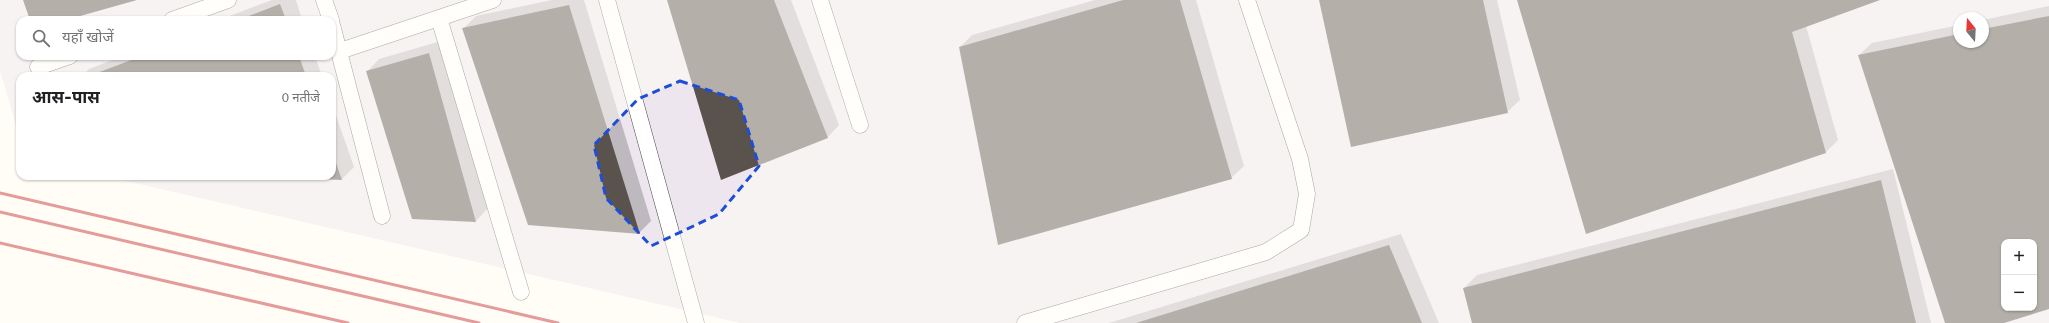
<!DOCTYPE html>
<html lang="hi">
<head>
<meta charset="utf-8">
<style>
  body { margin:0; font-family:"Roboto Serif","Noto Sans Devanagari",serif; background:#f2f2f2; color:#202124 }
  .controls { position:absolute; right:12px; bottom:12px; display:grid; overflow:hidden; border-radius:8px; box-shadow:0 1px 3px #0004 }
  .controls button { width:36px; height:36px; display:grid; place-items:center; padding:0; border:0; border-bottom:1px solid #e0e0e0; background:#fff; color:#202124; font:20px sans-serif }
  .compass { position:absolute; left:1953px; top:12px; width:36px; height:36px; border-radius:50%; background:#fff; box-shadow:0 1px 3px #0004; rotate:342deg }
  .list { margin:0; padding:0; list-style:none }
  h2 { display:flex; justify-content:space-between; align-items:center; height:52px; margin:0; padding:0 16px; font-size:17px }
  h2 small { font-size:13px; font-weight:400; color:#757577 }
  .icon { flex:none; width:22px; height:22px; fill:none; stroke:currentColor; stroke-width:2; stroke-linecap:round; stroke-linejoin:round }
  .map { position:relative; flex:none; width:2049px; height:323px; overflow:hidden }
  .search { position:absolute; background:#fff; box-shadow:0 1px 3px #0004; left:16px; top:16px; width:320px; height:44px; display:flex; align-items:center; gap:10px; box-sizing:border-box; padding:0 14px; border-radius:12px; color:#757577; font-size:15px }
  .panel { position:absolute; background:#fff; box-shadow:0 1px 3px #0004; left:16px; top:72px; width:320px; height:108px; border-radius:12px }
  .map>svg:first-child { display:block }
</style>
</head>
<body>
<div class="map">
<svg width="2049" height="323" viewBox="0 0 2049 323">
  <rect width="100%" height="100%" fill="#fffdf5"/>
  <path fill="#eee6ef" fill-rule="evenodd" d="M 0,0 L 2049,0 L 2049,323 L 740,323 L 105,176 L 332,176 L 332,76 L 20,76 L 20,138 L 0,71 ZM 1959,18 L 1983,18 L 1983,42 L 1959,42 ZM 20,20 L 332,20 L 332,56 L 20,56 ZM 2004,242 L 2034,242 L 2034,308 L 2004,308 Z"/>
  <path fill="#0003" fill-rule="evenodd" d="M 272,0 L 296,0 L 302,20 L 219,20 Z
    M 552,0 L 584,0 L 651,221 L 639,233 L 463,29 L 476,16 Z
    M 668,0 L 791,0 L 839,125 L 827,138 Z
    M 1095,0 L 1196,0 L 1244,166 L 1231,178 L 960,47 L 972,35 Z
    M 1320,0 L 1497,0 L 1520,100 L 1507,112 Z
    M 1518,0 L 1878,0 L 1806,26 L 1838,140 L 1826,152 L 1587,232 Z
    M 2049,6 L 2049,308 L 2001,323 L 1946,323 L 1859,55 L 1872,43 L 1959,25 L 1959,42 L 1983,42 L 1983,20 ZM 2004,242 L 2034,242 L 2034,308 L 2004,308 Z
    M 441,41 L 488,208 L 476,221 L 413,218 L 367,72 L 379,59 Z
    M 123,56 L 315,56 L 322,76 L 82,76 L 89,69 Z
    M 332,104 L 354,167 L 342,179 L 268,176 L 332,176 Z
    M 1893,169 L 1931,323 L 1473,323 L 1464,288 L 1477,275 Z
    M 1401,234 L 1439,323 L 1109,323 Z"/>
  <path fill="#5a524d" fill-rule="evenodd" d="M 23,0 L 137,0 L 66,20 L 30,20 Z
    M 667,0 L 774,0 L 828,138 L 721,180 Z
    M 1123,0 L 1180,0 L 1232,179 L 998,245 L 959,47 Z
    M 1319,0 L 1483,0 L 1508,113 L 1351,147 Z
    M 1517,0 L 1880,0 L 1792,32 L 1826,153 L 1586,234 Z
    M 280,4 L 286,20 L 238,20 Z
    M 569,5 L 640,234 L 528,225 L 462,28 Z
    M 2049,16 L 2049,309 L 2004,323 L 1945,323 L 1858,55 L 1959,34 L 1959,42 L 1983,42 L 1983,29 ZM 2004,242 L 2034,242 L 2034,308 L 2004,308 Z
    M 429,53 L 476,222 L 412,219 L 366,71 Z
    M 142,56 L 299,56 L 306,76 L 89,76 Z
    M 332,152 L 342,180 L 273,177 L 332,176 Z
    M 1881,180 L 1916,323 L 1472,323 L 1463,288 Z
    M 1389,245 L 1422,323 L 1136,323 Z"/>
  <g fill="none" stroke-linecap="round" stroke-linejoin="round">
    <defs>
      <path id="lane" d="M 324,0 L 331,20
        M 607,0 L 696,323
        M 820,0 L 860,125
        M 439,18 L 521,292
        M 172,20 L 228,0
        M 332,25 L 382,216
        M 340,51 L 493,0
        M 38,67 L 70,56
        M 1025,323 L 1266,252 L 1301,230 L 1307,194 L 1300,159 L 1247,0"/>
    </defs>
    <use href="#lane" stroke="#444" stroke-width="17"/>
    <use href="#lane" stroke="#fff" stroke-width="16"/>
    <path stroke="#c4262e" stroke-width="3" d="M 0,193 L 558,323
      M 0,212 L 479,323
      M 0,243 L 348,323"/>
  </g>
  <path d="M0 0H2049V323H0ZM 680,81 L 739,100 L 759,166 L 719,214 L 651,246 L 606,198 L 594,145 L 638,99 Z" fill="#fffdf5" fill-opacity=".55" fill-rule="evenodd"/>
  <path fill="none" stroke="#1d4ed8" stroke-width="3" stroke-dasharray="8 5" stroke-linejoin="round" d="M 680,81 L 739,100 L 759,166 L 719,214 L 651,246 L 606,198 L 594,145 L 638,99 Z"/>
</svg>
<div class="controls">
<button>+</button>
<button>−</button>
</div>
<svg class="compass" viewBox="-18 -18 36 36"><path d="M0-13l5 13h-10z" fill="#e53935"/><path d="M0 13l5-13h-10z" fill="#757577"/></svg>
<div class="search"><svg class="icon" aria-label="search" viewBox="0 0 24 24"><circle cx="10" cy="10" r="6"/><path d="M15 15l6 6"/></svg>यहाँ खोजें</div>
<section class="panel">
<h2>आस-पास<small>0 नतीजे</small></h2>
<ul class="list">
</ul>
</section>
</div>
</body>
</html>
